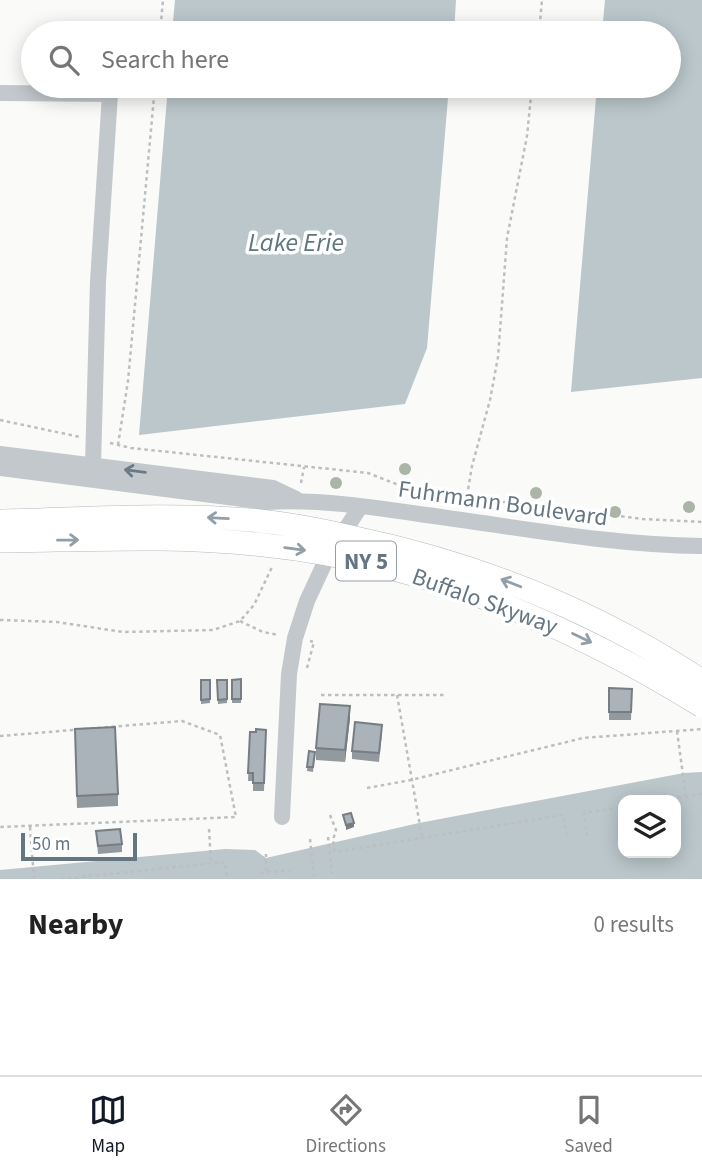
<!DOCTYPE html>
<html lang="en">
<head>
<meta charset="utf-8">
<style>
  body { margin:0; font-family:"Source Sans 3",sans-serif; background:#f2f2f2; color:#222 }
  .controls { position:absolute; right:21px; bottom:21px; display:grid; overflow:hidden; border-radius:14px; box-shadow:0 4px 18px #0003 }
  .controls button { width:63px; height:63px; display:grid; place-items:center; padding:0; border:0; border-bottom:2px solid #e0e0e0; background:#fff; color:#222; font:35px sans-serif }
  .scale { position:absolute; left:21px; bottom:18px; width:116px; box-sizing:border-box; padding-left:7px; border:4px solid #657683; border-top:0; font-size:19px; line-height:24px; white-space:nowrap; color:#657683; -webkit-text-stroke:5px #fff; paint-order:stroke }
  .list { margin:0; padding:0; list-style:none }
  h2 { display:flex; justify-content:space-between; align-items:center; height:91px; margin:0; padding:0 28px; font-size:30px }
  h2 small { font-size:23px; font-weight:400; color:#767676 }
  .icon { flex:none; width:38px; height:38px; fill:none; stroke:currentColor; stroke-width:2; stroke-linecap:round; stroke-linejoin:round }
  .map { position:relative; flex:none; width:702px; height:879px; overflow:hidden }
  .search { position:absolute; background:#fff; box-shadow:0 4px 18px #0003; left:21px; right:21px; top:21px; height:77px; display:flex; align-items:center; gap:18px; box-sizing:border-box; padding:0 24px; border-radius:38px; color:#767676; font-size:26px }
  .sheet { height:196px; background:#fff }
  nav { display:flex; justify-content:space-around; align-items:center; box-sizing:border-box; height:98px; border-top:2px solid #e0e0e0; background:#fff; font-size:19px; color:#767676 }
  nav a { display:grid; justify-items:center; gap:4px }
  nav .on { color:#111827 }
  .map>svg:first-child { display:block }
</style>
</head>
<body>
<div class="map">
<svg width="702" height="879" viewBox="0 0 702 879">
  <rect width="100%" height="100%" fill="#fafaf8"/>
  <path fill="#bbc7cb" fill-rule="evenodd" d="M 175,0 L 456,0 L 454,33 L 172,33 Z
    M 605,0 L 702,0 L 702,378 L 571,392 L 597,86 L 669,86 L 669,33 L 602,33 Z
    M 168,86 L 449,86 L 427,348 L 405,404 L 139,435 Z
    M 702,772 L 702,879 L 0,879 L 0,870 L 225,849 L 255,850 L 266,858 L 419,823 L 684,773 ZM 676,800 L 676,853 L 623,853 L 623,800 Z"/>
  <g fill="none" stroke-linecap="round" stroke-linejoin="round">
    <path stroke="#bbbfc2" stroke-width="2.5" stroke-dasharray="3.5 3.5" stroke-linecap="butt" d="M 160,33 L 163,0
      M 539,33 L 542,0
      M 0,420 L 80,437
      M 110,443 L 131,448 L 368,473 L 414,491 L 643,519 L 702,522
      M 118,445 L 128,381 L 155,86
      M 301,483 L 304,467
      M 467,496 L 472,466 L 490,400 L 498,357 L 507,238 L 527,136 L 532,86
      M 0,620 L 57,622 L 123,632 L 213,630 L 240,621 L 254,605 L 273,565
      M 240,621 L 263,632 L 279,635
      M 307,668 L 314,642 L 310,641
      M 321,695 L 445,695
      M 397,695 L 422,837
      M 677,731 L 686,797
      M 0,736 L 182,721 L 220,735 L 236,817 L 0,827
      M 367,788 L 411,780 L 583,738 L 702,729
      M 664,800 L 702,794
      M 330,815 L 336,830 L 333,840 L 335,852 L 563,815 L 567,836
      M 30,827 L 34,879
      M 209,829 L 211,863
      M 587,836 L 584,813 L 623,807
      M 328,837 L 332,874
      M 310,839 L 314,877
      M 266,871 L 266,854
      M 260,873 L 293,870
      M 61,879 L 225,862 L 227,879"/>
    <path stroke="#c3c8cc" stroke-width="16" d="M 0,93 L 110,94 L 98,281 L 93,465
      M 0,454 L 273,488 L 296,499
      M 0,468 L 266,502 C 319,499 373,507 426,515 C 517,527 609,545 702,546
      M 282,817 L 289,674 L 295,638 L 307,601 L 327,558 L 360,507"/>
    <defs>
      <path id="highway-bridge" d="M 0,521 C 83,519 167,513 250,520 C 285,523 321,530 355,538 C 479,564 596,611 702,681
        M 0,541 C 88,540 177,535 264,545 C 422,561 568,623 702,706"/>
    </defs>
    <use href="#highway-bridge" stroke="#b4b9bd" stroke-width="24" stroke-linecap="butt"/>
    <use href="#highway-bridge" stroke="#fff" stroke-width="23"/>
  </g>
  <g fill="#aab4a7">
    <circle cx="405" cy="469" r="6"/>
    <circle cx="336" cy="483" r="6"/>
    <circle cx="536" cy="493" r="6"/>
    <circle cx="689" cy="507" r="6"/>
    <circle cx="615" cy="512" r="6"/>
  </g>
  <path fill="#929a9f" d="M 241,679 L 241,703 L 232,703 L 232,680 Z
    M 201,680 L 210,680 L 210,703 L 201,704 Z
    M 217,680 L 227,680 L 227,703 L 218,704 Z
    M 609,688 L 632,689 L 631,720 L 609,720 Z
    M 350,718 L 345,762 L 316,760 L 316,748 Z
    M 266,730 L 264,791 L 253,791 L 253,781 L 248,781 L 250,732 L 256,732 Z
    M 382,733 L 379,762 L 352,759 L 352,751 Z
    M 75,741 L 118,794 L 118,806 L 77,808 Z
    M 309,751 L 315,752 L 313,772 L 307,771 Z
    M 96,831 L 122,844 L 122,852 L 98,854 Z"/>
  <path fill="#777d82" d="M 350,706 L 350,718 L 345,762 L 345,750 Z
    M 354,823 L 354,827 L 346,830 L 346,825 Z"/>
  <path fill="#aab3b9" stroke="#777d82" stroke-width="2" d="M 241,679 L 241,699 L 232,699 L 232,680 Z
    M 201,680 L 210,680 L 210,699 L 201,700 Z
    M 217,680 L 227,680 L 227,699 L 218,700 Z
    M 609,688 L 632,689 L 631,712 L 609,712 Z
    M 320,704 L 350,706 L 345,750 L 316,748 Z
    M 355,722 L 382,725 L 379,753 L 352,751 Z
    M 115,727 L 118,794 L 77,796 L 75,729 Z
    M 256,729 L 266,730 L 264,783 L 253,783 L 253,773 L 248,773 L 250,732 L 256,732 Z
    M 309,751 L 315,752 L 313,767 L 307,767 Z
    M 351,813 L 354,823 L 346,825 L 343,815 Z
    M 120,829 L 122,844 L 98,846 L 96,831 Z"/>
  <defs><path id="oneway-shaft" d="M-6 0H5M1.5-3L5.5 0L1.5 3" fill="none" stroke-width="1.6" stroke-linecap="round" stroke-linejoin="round" transform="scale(1.75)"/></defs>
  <use stroke="#6a7a87" href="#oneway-shaft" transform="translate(135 471) rotate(-173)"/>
  <g stroke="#939fa8">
    <use href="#oneway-shaft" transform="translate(218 518) rotate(-177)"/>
    <use href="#oneway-shaft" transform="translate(68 540) rotate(-1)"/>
    <use href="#oneway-shaft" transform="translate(295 549) rotate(8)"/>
    <use href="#oneway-shaft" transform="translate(511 583) rotate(-159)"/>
    <use href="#oneway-shaft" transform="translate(582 638) rotate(26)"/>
  </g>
  <g text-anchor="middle" stroke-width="7" stroke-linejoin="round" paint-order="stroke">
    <rect fill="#fff" stroke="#939fa8" stroke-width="2" x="336" y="541.5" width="60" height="39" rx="5"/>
    <g font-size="23" font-weight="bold" fill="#657683">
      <text x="366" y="569">NY 5</text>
    </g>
    <g font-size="24" fill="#657683" stroke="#fff">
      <text transform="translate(503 503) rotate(8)" y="8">Fuhrmann Boulevard</text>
      <text transform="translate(485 601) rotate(20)" y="8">Buffalo Skyway</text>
    </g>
    <g font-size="26" font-style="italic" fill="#60757c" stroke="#fff">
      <text x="296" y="251">Lake Erie</text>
    </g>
  </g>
</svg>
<div class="controls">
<button><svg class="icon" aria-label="layers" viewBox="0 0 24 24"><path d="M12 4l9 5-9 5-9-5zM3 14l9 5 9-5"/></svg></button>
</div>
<div class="scale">50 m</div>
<div class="search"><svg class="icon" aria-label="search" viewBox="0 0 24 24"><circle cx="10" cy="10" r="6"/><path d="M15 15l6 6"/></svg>Search here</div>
</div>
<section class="sheet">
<h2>Nearby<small>0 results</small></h2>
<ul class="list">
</ul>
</section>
<nav>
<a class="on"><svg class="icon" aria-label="map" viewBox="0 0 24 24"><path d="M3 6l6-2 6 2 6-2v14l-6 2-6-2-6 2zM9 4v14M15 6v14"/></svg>Map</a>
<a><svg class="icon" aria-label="directions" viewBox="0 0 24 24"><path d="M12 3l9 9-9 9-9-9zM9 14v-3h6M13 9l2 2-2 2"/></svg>Directions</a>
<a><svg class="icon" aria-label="saved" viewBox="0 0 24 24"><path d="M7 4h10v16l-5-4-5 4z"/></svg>Saved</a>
</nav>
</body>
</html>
